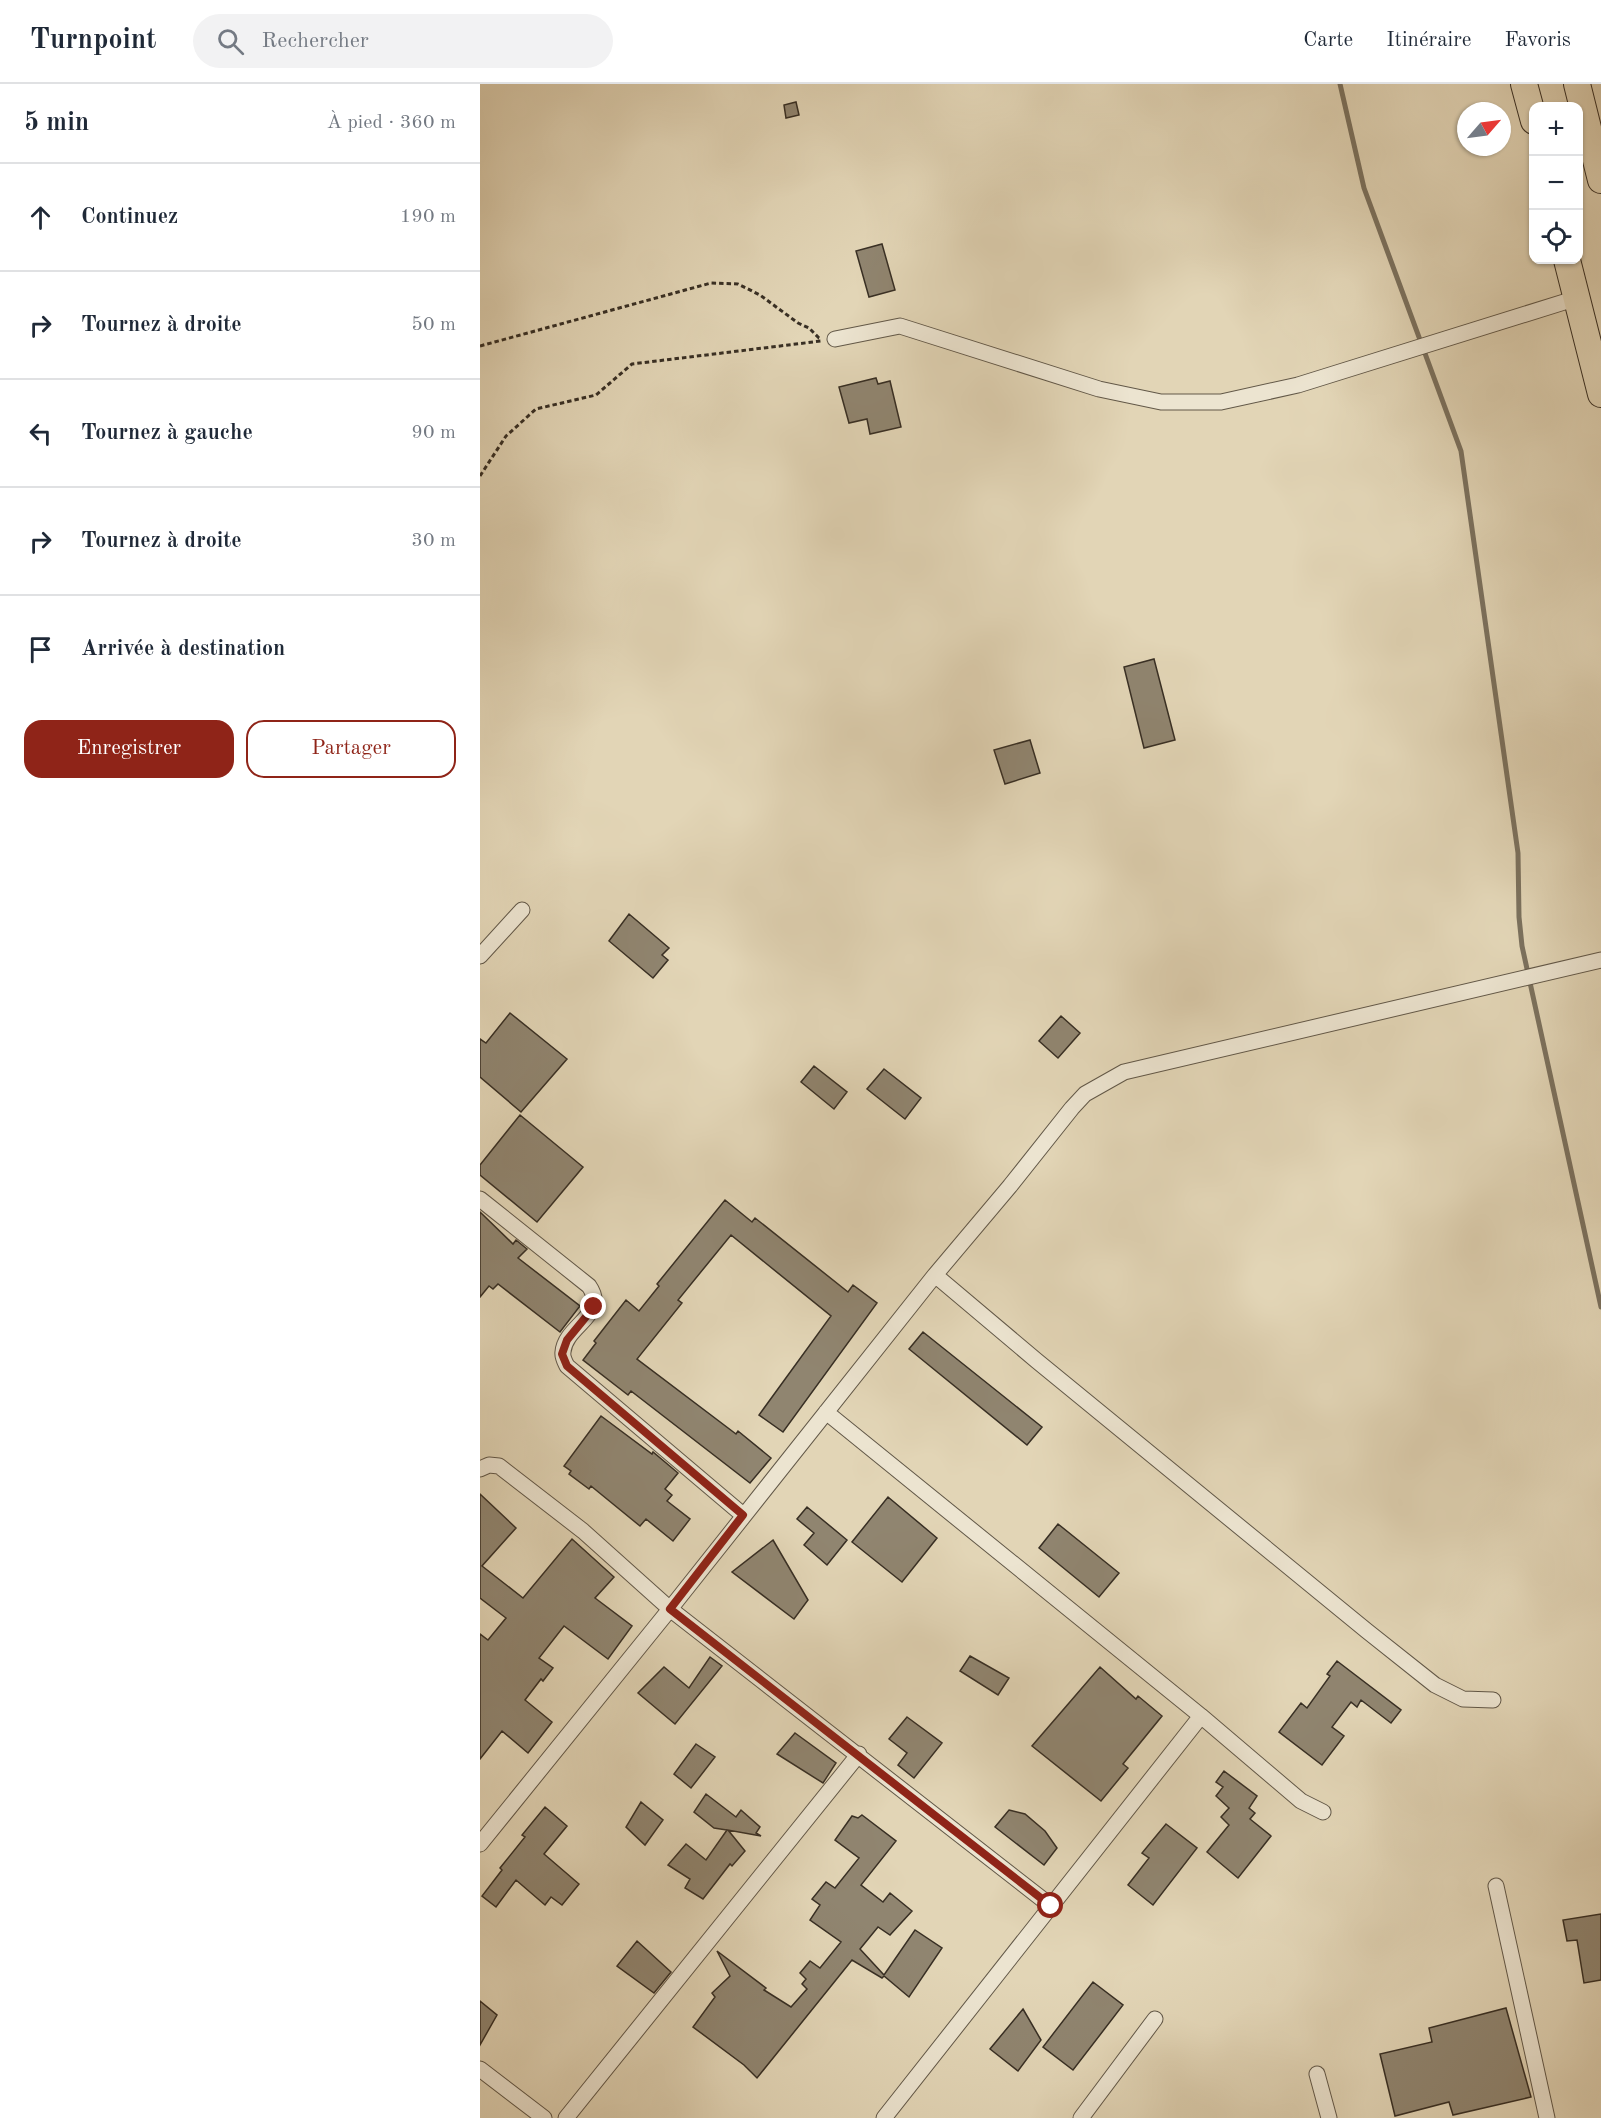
<!DOCTYPE html>
<html lang="fr">
<head>
<meta charset="utf-8">
<style>
  body { margin:0; font-family:"Old Standard TT",serif; background:#f2f2f3; color:#1f2937 }
  .controls { position:absolute; right:18px; top:18px; display:grid; overflow:hidden; border-radius:12px; box-shadow:0 2px 4px #0004 }
  .controls button { width:54px; height:54px; display:grid; place-items:center; padding:0; border:0; border-bottom:2px solid #e0e1e3; background:#fff; color:#1f2937; font:30px sans-serif }
  .compass { position:absolute; left:977px; top:18px; width:54px; height:54px; border-radius:50%; background:#fff; box-shadow:0 2px 4px #0004; rotate:62deg }
  .stop { position:absolute; width:18px; height:18px; margin:-14px; border:4px solid #8f2418; border-radius:50%; background:#fff }
  .stop.end { background:#8f2418; border-color:#fff; box-shadow:0 2px 6px #0008 }
  .list { margin:0; padding:0; list-style:none }
  h2 { display:flex; justify-content:space-between; align-items:center; height:78px; margin:0; padding:0 24px; font-size:26px }
  h2 small { font-size:20px; font-weight:400; color:#747a83 }
  .list li { display:grid; grid-template-columns:39px 1fr auto; gap:18px; align-items:center; box-sizing:border-box; height:108px; padding:0 24px; border-top:2px solid #e0e1e3 }
  .list b { display:block; font-size:22px; white-space:nowrap }
  .list em { font-size:20px; font-style:normal; color:#747a83 }
  .actions { display:flex; gap:12px; padding:18px 24px }
  .actions a { flex:1; padding:14px 0; border:2px solid #8f2418; border-radius:18px; text-align:center; font-size:21px; color:#8f2418 }
  .actions .main { background:#8f2418; color:#fff }
  .icon { flex:none; width:33px; height:33px; fill:none; stroke:currentColor; stroke-width:2; stroke-linecap:round; stroke-linejoin:round }
  .map { position:relative; flex:none; width:1121px; height:2034px; overflow:hidden }
  header { display:flex; align-items:center; gap:36px; box-sizing:border-box; height:84px; padding:0 30px; background:#fff; border-bottom:2px solid #e0e1e3 }
  header strong { font-size:28px }
  nav { display:flex; gap:33px; margin-inline-start:auto; font-size:21px }
  .search { width:420px; height:54px; background:#f2f2f3; display:flex; align-items:center; gap:15px; box-sizing:border-box; padding:0 21px; border-radius:33px; color:#747a83; font-size:22px }
  main { display:flex }
  aside { flex:1; background:#fff }
  .map>svg:first-child { display:block }
</style>
</head>
<body>
<header>
<strong>Turnpoint</strong>
<div class="search"><svg class="icon" aria-label="search" viewBox="0 0 24 24"><circle cx="10" cy="10" r="6"/><path d="M15 15l6 6"/></svg>Rechercher</div>
<nav><a>Carte</a><a>Itinéraire</a><a>Favoris</a></nav>
</header>
<main>
<aside>
<h2>5 min<small>À pied · 360 m</small></h2>
<ul class="list">
<li><svg class="icon" aria-label="ahead" viewBox="0 0 24 24"><path d="M12 20V5M6 11l6-6 6 6"/></svg><div><b>Continuez</b></div><em>190 m</em></li>
<li><svg class="icon" aria-label="right" viewBox="0 0 24 24"><path d="M7 20v-9h11M14 6l5 5-5 5"/></svg><div><b>Tournez à droite</b></div><em>50 m</em></li>
<li><svg class="icon" aria-label="left" viewBox="0 0 24 24"><path d="M17 20v-9H6M10 6l-5 5 5 5"/></svg><div><b>Tournez à gauche</b></div><em>90 m</em></li>
<li><svg class="icon" aria-label="right" viewBox="0 0 24 24"><path d="M7 20v-9h11M14 6l5 5-5 5"/></svg><div><b>Tournez à droite</b></div><em>30 m</em></li>
<li><svg class="icon" aria-label="arrive" viewBox="0 0 24 24"><path d="M6 21V4h12l-3 4 3 4H6"/></svg><div><b>Arrivée à destination</b></div></li>
</ul>
<div class="actions"><a class="main">Enregistrer</a><a>Partager</a></div>
</aside>
<div class="map">
<svg width="1121" height="2034" viewBox="0 0 1121 2034">
  <rect width="100%" height="100%" fill="#e2d5b6"/>
  <filter id="stains"><feTurbulence type="fractalNoise" baseFrequency=".00333" numOctaves="4"/><feColorMatrix values="0 0 0 0 .2 0 0 0 0 .09 0 0 0 0 .02 0 0 0 .5 -.17"/></filter>
  <radialGradient id="worn" r=".72"><stop offset=".6" stop-color="#630" stop-opacity="0"/><stop offset="1" stop-color="#630" stop-opacity=".3"/></radialGradient>
  <g fill="none" stroke-linecap="round" stroke-linejoin="round">
    <path stroke="#7b715e" stroke-width="5" d="M 860,0 L 884,104 L 981,367 L 1038,769 L 1039,833 L 1042,862 L 1121,1223"/>
  </g>
  <path fill="#908570" stroke="#382f24" stroke-width="1.5" d="M 316,18 L 319,31 L 306,34 L 304,21 Z
    M 402,160 L 415,206 L 389,213 L 376,167 Z
    M 396,294 L 398,300 L 410,297 L 421,343 L 390,350 L 387,335 L 369,339 L 359,303 Z
    M 674,575 L 695,656 L 664,664 L 644,583 Z
    M 550,656 L 560,689 L 525,700 L 514,666 Z
    M 149,830 L 189,864 L 182,871 L 188,876 L 173,894 L 129,857 Z
    M 30,929 L 87,975 L 41,1028 L 0,993 L 0,955 L 6,959 Z
    M 581,932 L 600,949 L 578,974 L 559,957 Z
    M 334,982 L 367,1008 L 354,1025 L 321,998 Z
    M 404,985 L 441,1014 L 425,1035 L 387,1005 Z
    M 40,1031 L 103,1083 L 57,1138 L 0,1091 L 0,1081 Z
    M 245,1116 L 272,1138 L 275,1134 L 368,1208 L 373,1201 L 397,1219 L 303,1348 L 279,1331 L 351,1232 L 251,1151 L 198,1216 L 202,1219 L 157,1275 L 256,1350 L 258,1347 L 291,1374 L 270,1399 L 151,1307 L 148,1311 L 103,1276 L 116,1259 L 114,1257 L 146,1216 L 159,1227 L 179,1202 L 177,1200 Z
    M 0,1128 L 33,1160 L 36,1156 L 47,1165 L 38,1174 L 100,1222 L 80,1248 L 18,1200 L 13,1205 L 9,1202 L 0,1213 Z
    M 443,1248 L 562,1343 L 547,1361 L 429,1265 Z
    M 121,1332 L 172,1370 L 173,1368 L 198,1389 L 185,1405 L 192,1411 L 187,1417 L 210,1435 L 193,1457 L 166,1435 L 160,1442 L 111,1402 L 109,1405 L 89,1390 L 91,1387 L 84,1382 Z
    M 0,1410 L 36,1444 L 2,1482 L 43,1514 L 92,1455 L 134,1493 L 115,1514 L 152,1542 L 128,1575 L 84,1542 L 59,1574 L 73,1584 L 63,1597 L 61,1595 L 45,1616 L 72,1638 L 48,1669 L 22,1647 L 0,1675 L 0,1550 L 8,1556 L 26,1534 L 0,1514 Z
    M 408,1413 L 457,1454 L 422,1498 L 372,1458 Z
    M 327,1423 L 367,1456 L 347,1481 L 324,1461 L 334,1449 L 317,1435 Z
    M 578,1440 L 639,1489 L 619,1513 L 559,1464 Z
    M 293,1456 L 328,1516 L 314,1535 L 252,1488 Z
    M 490,1572 L 529,1594 L 518,1611 L 480,1587 Z
    M 230,1573 L 242,1582 L 195,1640 L 158,1609 L 184,1583 L 209,1604 Z
    M 857,1577 L 921,1626 L 911,1639 L 881,1616 L 877,1623 L 871,1618 L 852,1643 L 864,1652 L 842,1681 L 799,1648 L 821,1619 L 827,1624 L 850,1592 L 847,1590 Z
    M 620,1583 L 656,1615 L 658,1612 L 682,1632 L 643,1680 L 648,1684 L 621,1717 L 552,1662 Z
    M 427,1633 L 462,1659 L 434,1694 L 418,1681 L 427,1669 L 409,1655 Z
    M 315,1649 L 356,1679 L 343,1699 L 297,1670 Z
    M 216,1660 L 235,1673 L 211,1704 L 194,1690 Z
    M 744,1687 L 777,1712 L 769,1724 L 775,1729 L 770,1735 L 791,1752 L 758,1794 L 727,1768 L 749,1741 L 741,1733 L 749,1724 L 736,1712 L 743,1703 L 736,1698 Z
    M 226,1710 L 256,1733 L 261,1726 L 280,1743 L 276,1749 L 281,1752 L 248,1746 L 265,1767 L 252,1782 L 250,1780 L 223,1815 L 205,1804 L 210,1795 L 188,1781 L 206,1760 L 226,1776 L 247,1746 L 234,1744 L 214,1728 Z
    M 161,1718 L 183,1736 L 165,1761 L 146,1743 Z
    M 65,1723 L 87,1742 L 64,1770 L 99,1800 L 82,1821 L 71,1813 L 65,1821 L 36,1796 L 16,1823 L 2,1812 L 22,1786 L 20,1784 L 45,1753 L 42,1751 Z
    M 529,1726 L 545,1730 L 565,1747 L 577,1764 L 564,1781 L 515,1743 Z
    M 382,1731 L 416,1757 L 381,1801 L 403,1818 L 410,1809 L 432,1827 L 410,1851 L 398,1843 L 380,1865 L 404,1891 L 435,1846 L 462,1864 L 429,1913 L 404,1892 L 402,1894 L 372,1876 L 277,1994 L 264,1981 L 213,1943 L 235,1913 L 232,1909 L 250,1892 L 237,1867 L 286,1904 L 284,1906 L 311,1923 L 327,1905 L 322,1900 L 326,1895 L 320,1889 L 330,1877 L 340,1884 L 361,1858 L 330,1836 L 340,1821 L 332,1815 L 346,1798 L 355,1804 L 379,1774 L 355,1756 L 372,1732 L 378,1734 Z
    M 686,1740 L 717,1764 L 673,1821 L 648,1801 L 669,1774 L 662,1769 Z
    M 1121,1830 L 1121,1896 L 1104,1899 L 1097,1856 L 1087,1857 L 1083,1836 Z
    M 157,1857 L 191,1888 L 174,1909 L 137,1882 Z
    M 613,1898 L 643,1921 L 593,1986 L 563,1963 Z
    M 0,1917 L 17,1931 L 0,1961 Z
    M 1026,1924 L 1051,2013 L 973,2031 L 969,2018 L 915,2032 L 900,1970 L 952,1958 L 949,1944 Z
    M 543,1925 L 561,1956 L 538,1987 L 510,1965 Z"/>
  <g fill="none" stroke-linecap="round" stroke-linejoin="round">
    <defs>
      <path id="minor" d="M 355,255 L 420,242 L 619,305 L 681,318 L 741,318 L 818,301 L 1097,214
        M 0,872 L 42,826
        M 0,1115 L 109,1202 C 129,1231 85,1241 83,1268 C 82,1273 85,1278 87,1282 L 263,1431
        M 455,1191 L 557,1277 L 887,1547 L 955,1601 L 983,1615 L 1013,1616
        M 346,1328 L 721,1632 L 821,1717 L 843,1728
        M 0,1385 L 9,1381 L 19,1382 L 103,1447 L 190,1525 L 571,1822
        M 0,1760 L 190,1525 L 455,1191 L 530,1102 L 592,1024 L 605,1010 L 644,988 L 1121,876
        M 1016,1802 L 1067,2034
        M 0,1985 L 64,2034
        M 837,1990 L 849,2034
        M 86,2034 L 379,1670
        M 404,2034 L 721,1632
        M 601,2034 L 675,1935"/>
      <path id="trunk" d="M 1044,0 L 1054,37
        M 1097,0 L 1121,96
        M 1087,176 L 1121,310"/>
    </defs>
    <use href="#minor" stroke="#625848" stroke-width="17"/>
    <use href="#trunk" stroke="#382f24" stroke-width="28"/>
    <path stroke="#382f24" stroke-width="3" stroke-dasharray="4.5 3" stroke-linecap="butt" d="M 0,262 L 231,199 L 258,200 L 280,211 L 318,239 L 329,244 L 339,254 L 341,254
      M 0,392 L 26,352 L 56,325 L 116,311 L 152,280 L 341,257"/>
    <use href="#minor" stroke="#ece4d0" stroke-width="15"/>
    <use href="#trunk" stroke="#e2d5b6" stroke-width="26"/>
  </g>
  <g fill="none" stroke-linecap="round" stroke-linejoin="round">
    <path stroke="#8f2418" stroke-width="8" d="M 114,1223 L 87,1256 L 82,1270 L 87,1282 L 263,1431 L 190,1525 L 571,1822"/>
  </g>
  <rect width="100%" height="100%" filter="url(#stains)"/>
  <rect width="100%" height="100%" fill="url(#worn)"/>
</svg>
<div class="controls">
<button>+</button>
<button>−</button>
<button><svg class="icon" aria-label="locate" viewBox="0 0 24 24"><circle cx="12" cy="12" r="6"/><path d="M12 2v4M12 18v4M2 12h4M18 12h4"/></svg></button>
</div>
<svg class="compass" viewBox="-18 -18 36 36"><path d="M0-13l5 13h-10z" fill="#e53935"/><path d="M0 13l5-13h-10z" fill="#747a83"/></svg>
<div class="stop" style="left:571px;top:1822px"></div>
<div class="stop end" style="left:114px;top:1223px"></div>
</div>
</main>
</body>
</html>
